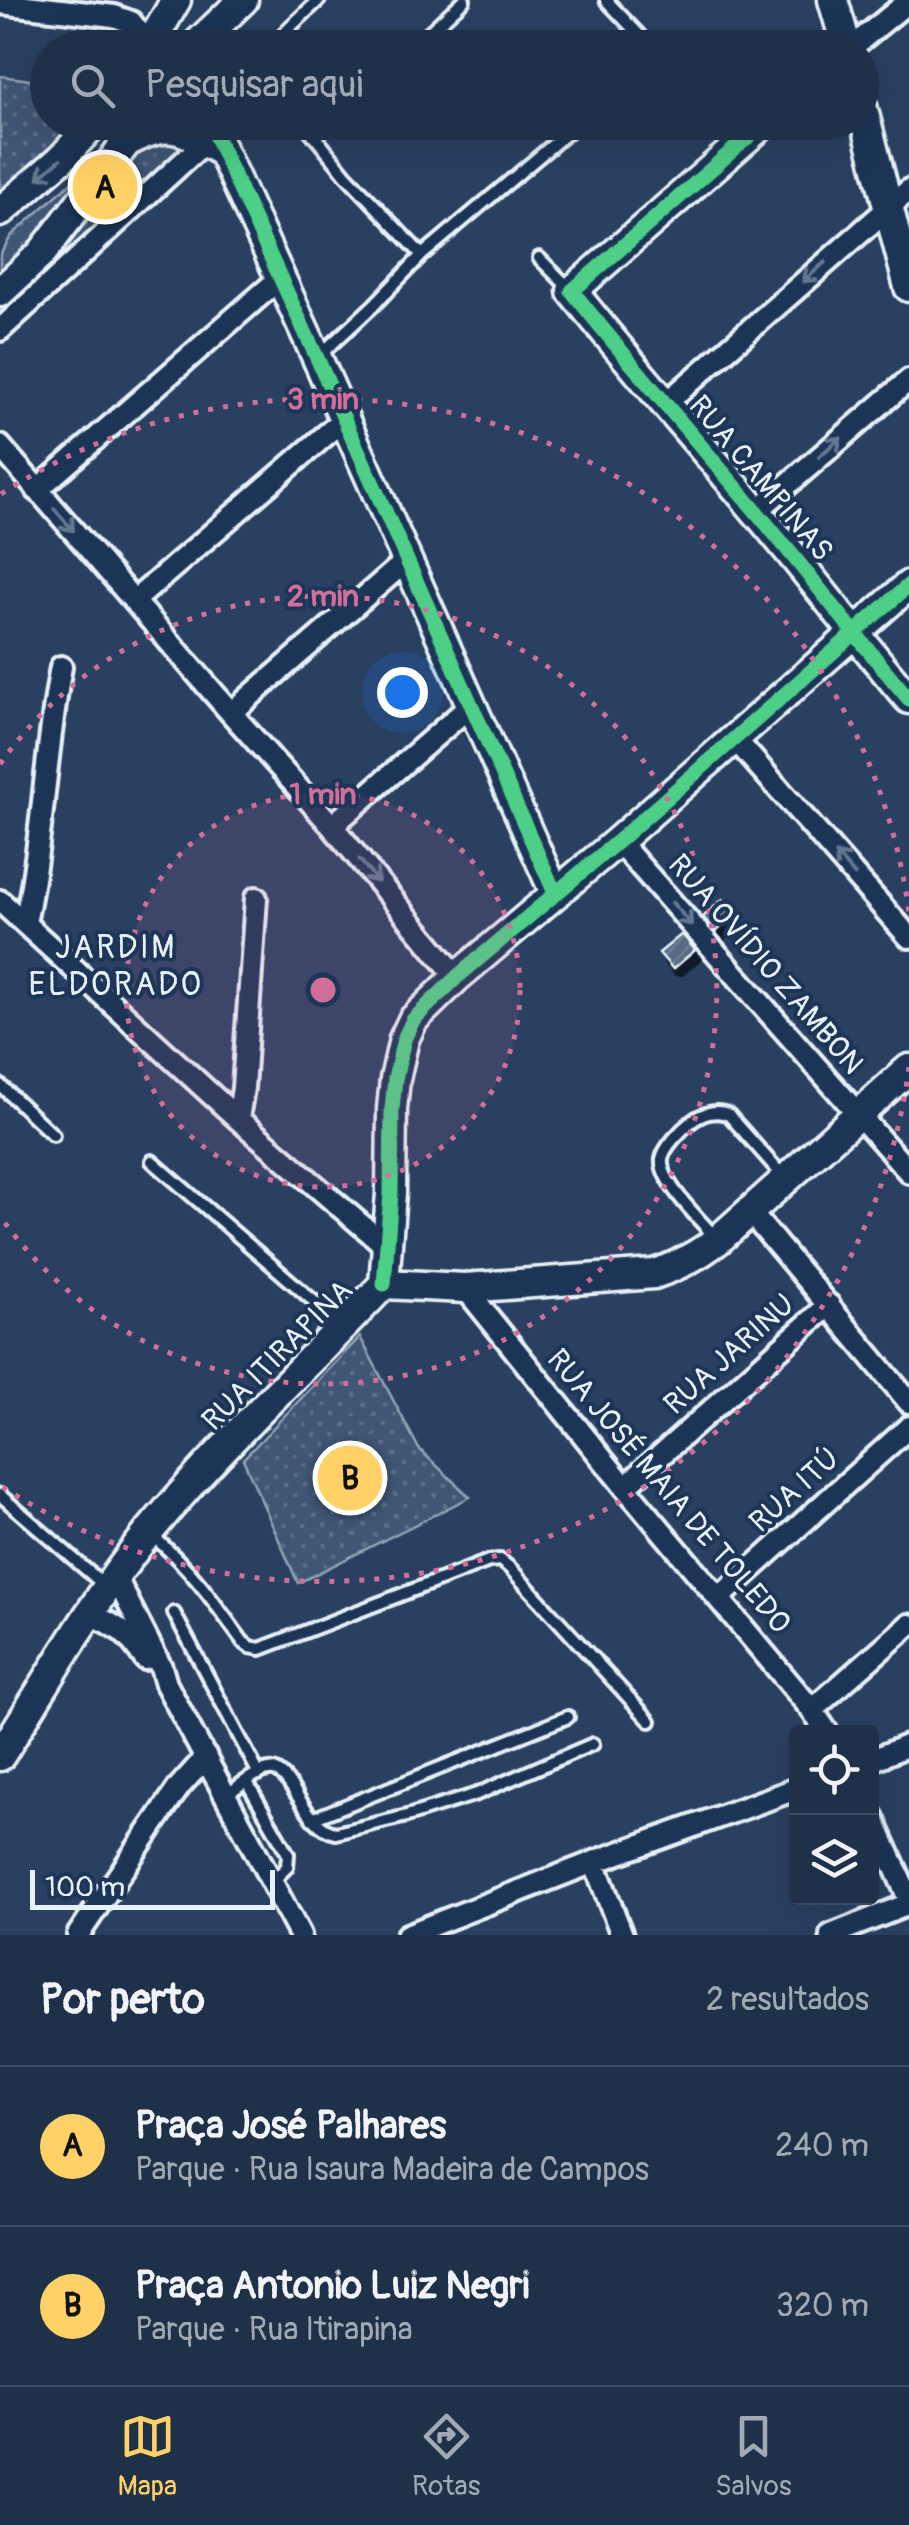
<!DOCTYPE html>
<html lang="pt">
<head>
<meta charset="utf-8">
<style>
  body { margin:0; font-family:Pangolin,sans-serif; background:#2c3c53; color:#f1f3f6 }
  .controls { position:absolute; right:30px; bottom:30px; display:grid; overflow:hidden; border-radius:10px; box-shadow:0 10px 40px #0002 }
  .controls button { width:90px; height:90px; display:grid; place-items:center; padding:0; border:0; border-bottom:2px solid #3c4b61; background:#1f3049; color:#f1f3f6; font:50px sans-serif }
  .scale { position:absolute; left:30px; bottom:25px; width:245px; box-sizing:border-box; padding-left:10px; border:5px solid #e8f1f8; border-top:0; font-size:28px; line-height:35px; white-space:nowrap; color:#e8f1f8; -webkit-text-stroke:8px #1d3557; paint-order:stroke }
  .you { position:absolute; left:402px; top:692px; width:35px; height:35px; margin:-25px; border:8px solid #fff; border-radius:50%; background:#1a73e8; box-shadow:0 0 0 15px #1a73e833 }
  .badge { display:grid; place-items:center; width:65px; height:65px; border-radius:50%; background:#ffd166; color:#111; font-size:32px; font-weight:700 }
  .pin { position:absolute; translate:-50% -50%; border:5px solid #fff; box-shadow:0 2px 10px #0006 }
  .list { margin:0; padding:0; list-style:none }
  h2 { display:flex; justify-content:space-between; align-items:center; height:130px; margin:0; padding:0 40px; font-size:42px }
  h2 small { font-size:32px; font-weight:400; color:#a1a9b4 }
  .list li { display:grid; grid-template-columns:65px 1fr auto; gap:30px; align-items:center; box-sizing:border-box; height:160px; padding:0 40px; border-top:2px solid #3c4b61 }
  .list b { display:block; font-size:38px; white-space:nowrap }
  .list p { margin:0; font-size:32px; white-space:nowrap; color:#a1a9b4 }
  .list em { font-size:32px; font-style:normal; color:#a1a9b4 }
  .icon { flex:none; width:55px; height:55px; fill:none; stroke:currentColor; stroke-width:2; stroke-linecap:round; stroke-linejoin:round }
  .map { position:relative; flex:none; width:909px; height:1935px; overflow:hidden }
  .search { position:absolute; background:#1f3049; box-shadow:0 10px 40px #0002; left:30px; right:30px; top:30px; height:110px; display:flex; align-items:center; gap:25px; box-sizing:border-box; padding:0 35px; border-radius:55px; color:#a1a9b4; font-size:38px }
  .sheet { height:450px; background:#1f3049 }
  nav { display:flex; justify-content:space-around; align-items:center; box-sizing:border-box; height:140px; border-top:2px solid #3c4b61; background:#1f3049; font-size:28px; color:#a1a9b4 }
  nav a { display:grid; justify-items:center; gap:5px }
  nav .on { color:#ffd166 }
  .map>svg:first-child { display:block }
</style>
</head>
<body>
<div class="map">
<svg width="909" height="1935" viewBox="0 0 909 1935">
  <defs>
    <pattern id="grass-dots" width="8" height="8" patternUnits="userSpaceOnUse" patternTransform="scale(2.5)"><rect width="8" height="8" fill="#415774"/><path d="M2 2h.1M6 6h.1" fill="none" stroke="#5c7089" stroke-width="1.8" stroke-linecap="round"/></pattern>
    <pattern id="building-hatch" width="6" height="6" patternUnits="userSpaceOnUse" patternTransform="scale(2.5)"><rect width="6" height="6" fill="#556a83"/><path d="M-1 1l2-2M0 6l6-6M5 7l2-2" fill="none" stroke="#6d8095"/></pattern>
    <filter id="shadow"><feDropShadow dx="5.5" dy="9" stdDeviation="0" flood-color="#0009"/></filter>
  </defs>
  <rect width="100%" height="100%" fill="#294061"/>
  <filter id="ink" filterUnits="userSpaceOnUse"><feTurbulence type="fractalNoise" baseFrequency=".01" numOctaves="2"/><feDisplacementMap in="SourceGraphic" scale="20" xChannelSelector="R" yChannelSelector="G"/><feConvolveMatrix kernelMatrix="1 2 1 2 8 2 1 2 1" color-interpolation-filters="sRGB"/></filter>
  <g filter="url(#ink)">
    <path fill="url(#grass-dots)" stroke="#94a4b6" stroke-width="2.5" d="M 0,76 L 47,82 L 48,122 L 87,123 L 0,205 Z
      M 138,123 L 199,139 L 0,315 L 0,255 L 11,236 Z
      M 360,1337 L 419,1449 L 470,1497 L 298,1583 L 243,1459 Z"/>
    <path fill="url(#building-hatch)" stroke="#e8f1f8" stroke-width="2.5" filter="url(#shadow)" d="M 723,899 L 736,913 L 716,932 L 703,917 Z
      M 682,934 L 695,950 L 673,969 L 659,953 Z"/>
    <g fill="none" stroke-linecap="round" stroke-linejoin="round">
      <defs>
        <path id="lane" d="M 606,0 L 641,37 L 647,48
          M 273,48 L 290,27 L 319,0
          M 412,48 L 464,0
          M 303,122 L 346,175 L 422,255
          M 315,137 L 331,122
          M 539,258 L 571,290
          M 318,357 L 374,305 L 422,255 L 580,122
          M 0,1085 L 53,1135
          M 152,1161 L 340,1324
          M 716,1238 C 701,1221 659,1181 662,1159 C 664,1147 682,1129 691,1122 C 702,1113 717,1109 729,1115 L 783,1176
          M 0,1495 L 105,1586
          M 149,1533 C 189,1566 213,1600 243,1642 L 250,1647 L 260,1649 L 489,1561 L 500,1560 L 510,1568 L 650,1721
          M 174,1613 L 259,1774
          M 247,1782 L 288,1854 L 287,1867 L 272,1882
          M 226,1795 C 238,1787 255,1772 269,1770 C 292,1766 304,1829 336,1833 L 407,1816 L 477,1794 L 593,1744
          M 312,1819 L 568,1717"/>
        <path id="street" d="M 0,3 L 114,16 L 131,22 L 149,45
          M 851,48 L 909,1
          M 0,330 L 205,142
          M 664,405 L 909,190
          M 0,446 L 231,713 L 332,826 L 457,977
          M 37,490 L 280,278
          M 757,511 L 909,380
          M 134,601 L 343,420
          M 231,713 L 406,561
          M 735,739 L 909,937
          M 332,826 L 471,705
          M 618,841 L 909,1172
          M 0,901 L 238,1119 L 387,1247
          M 25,923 C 43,838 45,752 61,667
          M 238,1119 L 243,1088 L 256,898
          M 750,1212 L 909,1402
          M 465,1288 L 625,1487 L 812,1710 L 827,1732
          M 625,1487 L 829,1305
          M 115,1576 L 161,1667 L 166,1684 L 300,1935
          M 719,1598 L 909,1427
          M 90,1614 C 118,1626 128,1633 145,1659
          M 812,1710 L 909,1625
          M 872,1760 L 909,1745
          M 872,1816 L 909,1899
          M 594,1862 L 622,1935
          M 78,1935 L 179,1787 L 206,1757
          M 407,1935 L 594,1862 L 796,1789
          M 831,1935 L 909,1904"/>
        <path id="secondary" d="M 833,0 L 847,48
          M 148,48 L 176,0
          M 193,48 L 243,0
          M 862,106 L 909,287
          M 209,122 L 317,358 L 555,893
          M 765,122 L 572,291 C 631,365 693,436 754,509 C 807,571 856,637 909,699
          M 131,140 C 172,118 184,131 221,151
          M 0,212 L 61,159 L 95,122
          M 0,292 L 41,254 L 142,122
          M 384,1284 L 391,1193 L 392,1109 L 395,1079 L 404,1039 L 413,1020 L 457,977 L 618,841 L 909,585
          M 0,1756 C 48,1681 92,1602 148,1533 C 221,1445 305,1367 384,1284 L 465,1288 L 654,1274 C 679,1266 697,1256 718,1240 L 909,1069"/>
      </defs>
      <use href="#lane" stroke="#e8f1f8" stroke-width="18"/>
      <use href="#street" stroke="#e8f1f8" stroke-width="28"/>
      <use href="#secondary" stroke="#e8f1f8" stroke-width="35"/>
      <use href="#lane" stroke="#1d3557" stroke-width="10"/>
      <use href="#street" stroke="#1d3557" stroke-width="20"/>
      <use href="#secondary" stroke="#1d3557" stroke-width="28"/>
      <defs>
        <path id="cycleway" d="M 209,122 L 317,358 L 555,893
          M 765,122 L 572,291 C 631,365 693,436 754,509 C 807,571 856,637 909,699
          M 384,1284 L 391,1193 L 392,1109 L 395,1079 L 404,1039 L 413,1020 L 457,977 L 618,841 L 909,585"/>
      </defs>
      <use href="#cycleway" stroke="#1d3557" stroke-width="21"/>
      <use href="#cycleway" stroke="#4dcf88" stroke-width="15"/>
    </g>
    <defs><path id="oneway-shaft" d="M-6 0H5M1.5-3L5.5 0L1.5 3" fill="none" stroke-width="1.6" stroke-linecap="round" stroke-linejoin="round" transform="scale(2.5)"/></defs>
    <g stroke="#64778f">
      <use href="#oneway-shaft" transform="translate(49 169) rotate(139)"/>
      <use href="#oneway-shaft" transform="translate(814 272) rotate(138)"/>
      <use href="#oneway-shaft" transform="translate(830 447) rotate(-41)"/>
      <use href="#oneway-shaft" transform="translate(64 520) rotate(49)"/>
      <use href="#oneway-shaft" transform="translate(845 864) rotate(-131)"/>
      <use href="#oneway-shaft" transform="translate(369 871) rotate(50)"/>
      <use href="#oneway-shaft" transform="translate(682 914) rotate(49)"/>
    </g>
  </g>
  <circle cx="323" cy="990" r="197" fill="#d16f9a" fill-opacity=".12"/>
  <g fill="none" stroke="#d16f9a" stroke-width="5" stroke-dasharray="5 10">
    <circle cx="323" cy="990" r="197"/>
    <path d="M0 764A394 394 0 1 1 0 1216"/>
    <path d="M909 1067A591 591 0 0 1 1 1486M1 494A591 591 0 0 1 909 913"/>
  </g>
  <g text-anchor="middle" stroke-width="8" stroke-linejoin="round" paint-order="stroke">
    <g font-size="30" fill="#e8f1f8" stroke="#1d3557">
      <text transform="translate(761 478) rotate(50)" y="10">RUA CAMPINAS</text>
      <text transform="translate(766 964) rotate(49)" y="10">RUA OVÍDIO ZAMBON</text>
      <text transform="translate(729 1354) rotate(-42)" y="10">RUA JARINU</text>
      <text transform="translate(277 1355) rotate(-45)" y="10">RUA ITIRAPINA</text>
      <text transform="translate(794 1490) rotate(-42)" y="10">RUA ITÚ</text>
      <text transform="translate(669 1491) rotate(50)" y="10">RUA JOSÉ MAIA DE TOLEDO</text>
    </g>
    <g font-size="32" letter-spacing="2.5" fill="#e8f1f8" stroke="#1d3557">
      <text x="116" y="958">JARDIM<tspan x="116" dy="37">ELDORADO</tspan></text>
    </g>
  </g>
  <circle cx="323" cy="990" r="15" fill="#d16f9a" stroke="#1d3557" stroke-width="5"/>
  <g font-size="30" text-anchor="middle" font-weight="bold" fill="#d16f9a" stroke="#1d3557" stroke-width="8" stroke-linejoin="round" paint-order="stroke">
    <text x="323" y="409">3 min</text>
    <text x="323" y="606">2 min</text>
    <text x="323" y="804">1 min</text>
  </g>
</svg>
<div class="controls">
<button><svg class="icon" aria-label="locate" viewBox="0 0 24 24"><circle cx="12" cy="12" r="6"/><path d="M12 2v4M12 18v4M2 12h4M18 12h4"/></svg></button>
<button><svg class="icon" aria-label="layers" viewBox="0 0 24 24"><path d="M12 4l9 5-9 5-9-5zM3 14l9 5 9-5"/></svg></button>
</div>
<div class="scale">100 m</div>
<div class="you"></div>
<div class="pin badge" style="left:105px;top:187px">A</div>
<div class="pin badge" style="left:350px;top:1478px">B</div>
<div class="search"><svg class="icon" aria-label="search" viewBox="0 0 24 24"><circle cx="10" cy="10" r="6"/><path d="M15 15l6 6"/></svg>Pesquisar aqui</div>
</div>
<section class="sheet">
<h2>Por perto<small>2 resultados</small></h2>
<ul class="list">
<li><span class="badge">A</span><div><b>Praça José Palhares</b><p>Parque · Rua Isaura Madeira de Campos</p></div><em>240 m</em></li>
<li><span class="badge">B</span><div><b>Praça Antonio Luiz Negri</b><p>Parque · Rua Itirapina</p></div><em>320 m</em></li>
</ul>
</section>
<nav>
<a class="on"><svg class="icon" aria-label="map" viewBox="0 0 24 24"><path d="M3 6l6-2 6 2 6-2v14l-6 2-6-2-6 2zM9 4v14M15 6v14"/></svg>Mapa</a>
<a><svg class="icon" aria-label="directions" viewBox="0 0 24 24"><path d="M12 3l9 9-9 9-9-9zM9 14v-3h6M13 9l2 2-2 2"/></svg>Rotas</a>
<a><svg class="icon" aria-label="saved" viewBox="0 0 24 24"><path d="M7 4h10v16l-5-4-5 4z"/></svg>Salvos</a>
</nav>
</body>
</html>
